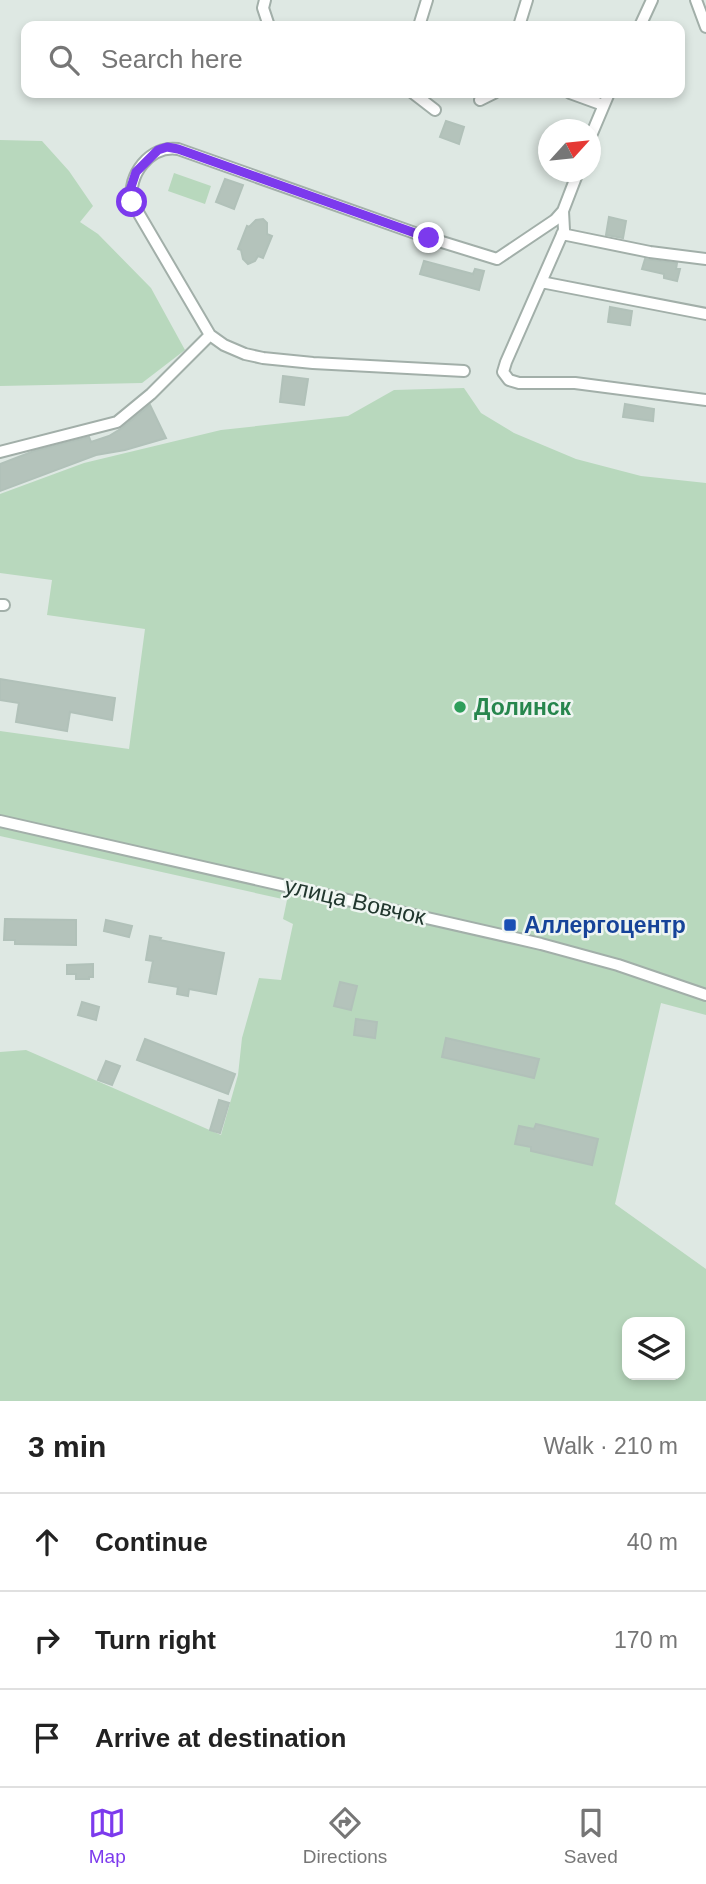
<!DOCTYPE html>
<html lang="en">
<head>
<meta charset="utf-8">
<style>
  body { margin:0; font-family:Arial,sans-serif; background:#f6f6f6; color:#222 }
  .controls { position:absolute; right:21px; bottom:21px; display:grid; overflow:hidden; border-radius:14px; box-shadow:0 4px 10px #0003 }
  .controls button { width:63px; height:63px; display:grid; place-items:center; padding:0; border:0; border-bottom:2px solid #e0e0e0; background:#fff; color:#222; font:35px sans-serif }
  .compass { position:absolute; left:538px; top:119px; width:63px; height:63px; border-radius:50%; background:#fff; box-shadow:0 4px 10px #0003; rotate:63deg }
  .stop { position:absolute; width:21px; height:21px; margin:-16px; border:5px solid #7c3aed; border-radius:50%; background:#fff }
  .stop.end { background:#7c3aed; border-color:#fff; box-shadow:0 2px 7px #0008 }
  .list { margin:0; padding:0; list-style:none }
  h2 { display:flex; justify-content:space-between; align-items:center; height:91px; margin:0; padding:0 28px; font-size:30px }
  h2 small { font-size:23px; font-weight:400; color:#767676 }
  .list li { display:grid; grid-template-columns:46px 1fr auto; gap:21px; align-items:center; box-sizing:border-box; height:98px; padding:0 28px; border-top:2px solid #e0e0e0 }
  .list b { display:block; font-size:26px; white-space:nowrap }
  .list em { font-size:23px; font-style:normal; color:#767676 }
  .icon { flex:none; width:38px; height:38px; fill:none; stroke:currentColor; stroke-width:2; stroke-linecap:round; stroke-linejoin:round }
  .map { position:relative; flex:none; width:706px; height:1401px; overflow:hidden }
  .search { position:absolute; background:#fff; box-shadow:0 4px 10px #0003; left:21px; right:21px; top:21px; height:77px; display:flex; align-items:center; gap:18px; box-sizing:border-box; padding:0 24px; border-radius:14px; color:#767676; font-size:26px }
  .sheet { height:385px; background:#fff }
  nav { display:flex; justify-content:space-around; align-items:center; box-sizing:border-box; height:98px; border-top:2px solid #e0e0e0; background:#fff; font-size:19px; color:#767676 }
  nav a { display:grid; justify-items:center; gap:4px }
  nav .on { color:#7c3aed }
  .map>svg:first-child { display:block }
</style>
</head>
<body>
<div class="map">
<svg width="706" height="1401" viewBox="0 0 706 1401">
  <rect width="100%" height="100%" fill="#dee8e3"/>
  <path fill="#b8d8bd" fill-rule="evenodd" d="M 0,140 L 42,141 L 69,171 L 93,206 L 80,222 L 98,234 L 151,288 L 185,350 L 142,383 L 0,386 Z
    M 174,173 L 211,186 L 205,204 L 168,191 Z
    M 464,388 L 481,413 L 514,433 L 576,459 L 641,476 L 706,483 L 706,1015 L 661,1003 L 615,1204 L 706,1269 L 706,1401 L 0,1401 L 0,1052 L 26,1050 L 221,1135 L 238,1075 L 242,1038 L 259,978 L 281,980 L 293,924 L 283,919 L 287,900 L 0,836 L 0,731 L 129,749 L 145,629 L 47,615 L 52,580 L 0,573 L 0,494 L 84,463 L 221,430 L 348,416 L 394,390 ZM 627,1322 L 680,1322 L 680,1375 L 627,1375 Z"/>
  <path fill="#b4c3bb" stroke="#b1c1b9" stroke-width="2" d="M 446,121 L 464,127 L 459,144 L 440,137 Z
    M 225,179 L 243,185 L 234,209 L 216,202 Z
    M 609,217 L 626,221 L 623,238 L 606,235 Z
    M 263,219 L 267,223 L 267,234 L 272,236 L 263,258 L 258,256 L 255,261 L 248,264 L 243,259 L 241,250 L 238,249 L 247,226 L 249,227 L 256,220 Z
    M 645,259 L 677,263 L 676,269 L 680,269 L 677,281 L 664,278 L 664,274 L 642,269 Z
    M 424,261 L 473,274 L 475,269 L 484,271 L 479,290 L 420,274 Z
    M 610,307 L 632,311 L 630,325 L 608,322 Z
    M 283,376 L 308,379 L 304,405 L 280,402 Z
    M 625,404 L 654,409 L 653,421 L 623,417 Z
    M 150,405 L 166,438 L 125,450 L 96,455 L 0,491 L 0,464 L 34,451 L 89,437 L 91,442 L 109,436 L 122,428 Z
    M 0,679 L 115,698 L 112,720 L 70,712 L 67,731 L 16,722 L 19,703 L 0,700 Z
    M 5,919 L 76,920 L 76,945 L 15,944 L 15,940 L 4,940 Z
    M 106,920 L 132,926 L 129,937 L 104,931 Z
    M 150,936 L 161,938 L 160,940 L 224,953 L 216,994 L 189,989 L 188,996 L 177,994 L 178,987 L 149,982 L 153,961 L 146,960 Z
    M 93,964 L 93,977 L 89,977 L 89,979 L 76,979 L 76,974 L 67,974 L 67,965 Z
    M 340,982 L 357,986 L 351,1010 L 334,1006 Z
    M 82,1002 L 99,1007 L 96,1020 L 78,1015 Z
    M 356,1019 L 377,1022 L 375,1038 L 354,1035 Z
    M 446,1038 L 539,1059 L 534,1078 L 442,1057 Z
    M 145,1039 L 235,1074 L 228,1094 L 137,1060 Z
    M 106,1061 L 120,1066 L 112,1085 L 98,1080 Z
    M 219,1100 L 229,1103 L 220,1133 L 210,1130 Z
    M 536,1124 L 598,1139 L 592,1165 L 531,1151 L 531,1147 L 515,1144 L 519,1126 L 534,1129 Z"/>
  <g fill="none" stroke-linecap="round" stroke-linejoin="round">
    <defs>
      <path id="minor" d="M 265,0 L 263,8 L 269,26
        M 696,0 L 706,27
        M 419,26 L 427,0
        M 519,26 L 527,0
        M 640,26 L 652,0
        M 413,93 L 435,110
        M 570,93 L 603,105
        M 480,100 L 494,93
        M 590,138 L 609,93
        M 563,211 L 564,230 L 506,362 L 503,372 L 509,380 L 519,383 L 575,383 L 706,400
        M 562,234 L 650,252 L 706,259
        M 541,282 L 706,314
        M 464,371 L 313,363 L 263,358 L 245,354 L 224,345 L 210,335 L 132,202 C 127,175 150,145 178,149 L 429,238 L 497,259 L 555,220 L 563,211 L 578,172
        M 0,452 L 117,422 L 151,394 L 210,335
        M 0,605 L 4,605
        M 0,821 L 541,944 L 618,965 L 706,995"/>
    </defs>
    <use href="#minor" stroke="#a2afa9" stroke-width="14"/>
    <use href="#minor" stroke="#fff" stroke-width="10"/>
  </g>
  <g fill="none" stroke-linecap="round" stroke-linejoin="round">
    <path stroke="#7c3aed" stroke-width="9" d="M 132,202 L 130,190 L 136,172 L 158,150 L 167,147 L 178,149 L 429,238"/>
  </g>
  <circle fill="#2e9e5b" stroke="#eef5f1" stroke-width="2.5" cx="460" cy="707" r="7"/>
  <rect fill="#1a4fb4" stroke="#eef5f1" stroke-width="2.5" x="503" y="918" width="14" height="14" rx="3.5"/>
  <g text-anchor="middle" stroke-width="5" stroke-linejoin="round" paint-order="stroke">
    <g font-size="23" font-weight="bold" fill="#27864d" stroke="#eef5f1" text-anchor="start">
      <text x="474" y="715">Долинск</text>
    </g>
    <g font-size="23" fill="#21372e" stroke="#eef5f1">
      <text transform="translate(355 901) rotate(13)" y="8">улица Вовчок</text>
    </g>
    <g font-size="23" font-weight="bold" fill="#164399" stroke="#eef5f1" text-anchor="start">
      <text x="524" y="933">Аллергоцентр</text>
    </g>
  </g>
</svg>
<div class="controls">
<button><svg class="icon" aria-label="layers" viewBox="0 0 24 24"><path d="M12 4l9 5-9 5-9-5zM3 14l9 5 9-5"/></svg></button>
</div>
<svg class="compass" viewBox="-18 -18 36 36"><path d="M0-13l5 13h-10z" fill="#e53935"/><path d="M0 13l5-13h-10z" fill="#767676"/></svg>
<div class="stop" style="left:132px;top:202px"></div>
<div class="stop end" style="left:429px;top:238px"></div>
<div class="search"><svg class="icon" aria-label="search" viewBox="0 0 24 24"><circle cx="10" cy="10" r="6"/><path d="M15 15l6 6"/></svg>Search here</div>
</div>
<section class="sheet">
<h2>3 min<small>Walk · 210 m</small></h2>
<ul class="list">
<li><svg class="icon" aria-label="ahead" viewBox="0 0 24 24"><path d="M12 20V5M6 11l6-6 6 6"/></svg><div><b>Continue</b></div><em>40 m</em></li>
<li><svg class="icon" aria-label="right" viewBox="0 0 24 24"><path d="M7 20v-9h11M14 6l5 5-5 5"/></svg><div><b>Turn right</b></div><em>170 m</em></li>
<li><svg class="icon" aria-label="arrive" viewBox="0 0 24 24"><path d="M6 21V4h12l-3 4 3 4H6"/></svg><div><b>Arrive at destination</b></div></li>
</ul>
</section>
<nav>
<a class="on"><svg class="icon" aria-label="map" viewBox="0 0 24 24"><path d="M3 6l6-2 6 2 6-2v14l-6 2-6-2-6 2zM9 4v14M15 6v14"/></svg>Map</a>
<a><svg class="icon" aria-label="directions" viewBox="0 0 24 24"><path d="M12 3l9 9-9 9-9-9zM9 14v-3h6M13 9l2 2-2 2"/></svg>Directions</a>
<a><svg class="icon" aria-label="saved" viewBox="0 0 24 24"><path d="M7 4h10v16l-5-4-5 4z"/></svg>Saved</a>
</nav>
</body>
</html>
